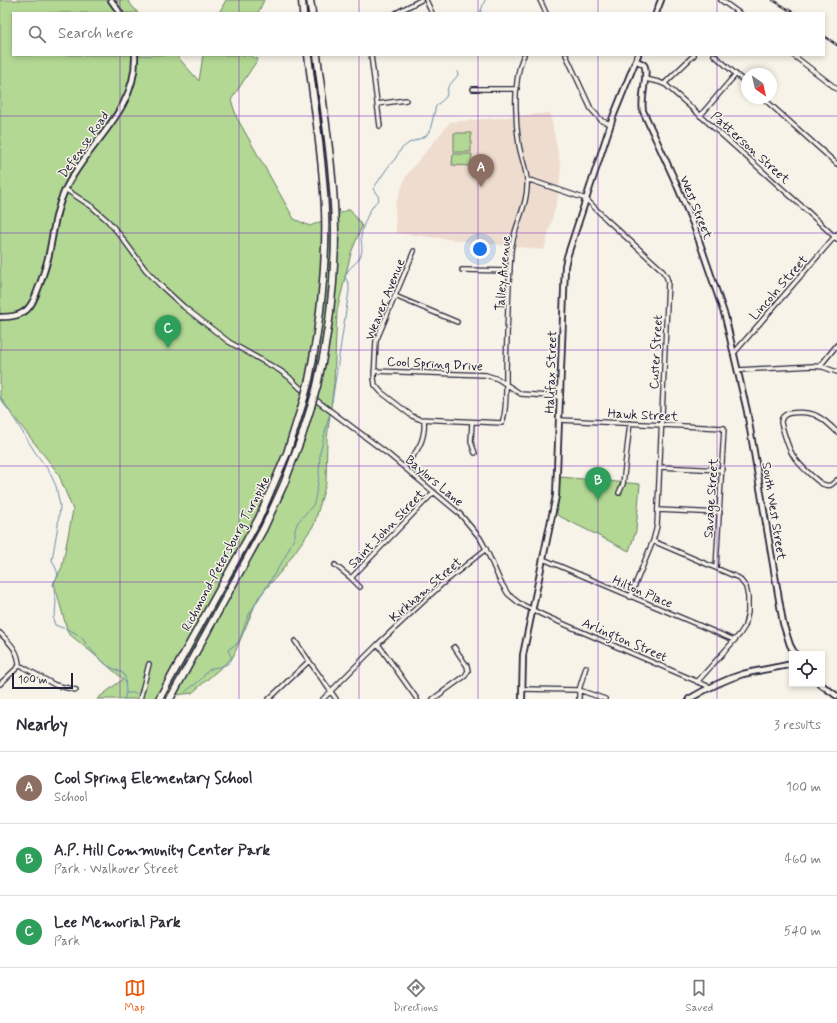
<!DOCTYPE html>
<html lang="en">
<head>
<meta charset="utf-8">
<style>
  body { margin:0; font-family:Mynerve,sans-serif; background:#f2f2f3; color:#2b2b33 }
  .controls { position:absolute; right:12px; bottom:12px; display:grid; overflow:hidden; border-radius:0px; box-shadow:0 2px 6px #0003 }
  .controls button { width:36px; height:36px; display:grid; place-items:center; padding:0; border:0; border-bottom:1px solid #e1e1e2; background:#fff; color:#2b2b33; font:20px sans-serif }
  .compass { position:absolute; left:741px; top:68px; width:36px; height:36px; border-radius:50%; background:#fff; box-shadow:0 2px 6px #0003; rotate:146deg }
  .scale { position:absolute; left:12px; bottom:10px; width:61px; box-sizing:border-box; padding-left:4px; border:2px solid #22223b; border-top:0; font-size:11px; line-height:14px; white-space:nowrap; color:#22223b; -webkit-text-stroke:3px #f7f3e8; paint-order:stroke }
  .you { position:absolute; left:480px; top:249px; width:14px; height:14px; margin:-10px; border:3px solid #fff; border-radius:50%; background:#1a73e8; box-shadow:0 0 0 6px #1a73e833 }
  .badge { display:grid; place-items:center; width:26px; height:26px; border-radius:50%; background:#ea580c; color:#fff; font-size:13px; font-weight:700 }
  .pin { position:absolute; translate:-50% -33px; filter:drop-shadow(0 1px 2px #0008) }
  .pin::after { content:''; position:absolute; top:21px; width:14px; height:12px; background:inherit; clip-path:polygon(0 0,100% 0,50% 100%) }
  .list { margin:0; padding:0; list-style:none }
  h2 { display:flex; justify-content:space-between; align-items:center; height:52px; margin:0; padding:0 16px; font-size:17px }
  h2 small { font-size:13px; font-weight:400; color:#7c7c81 }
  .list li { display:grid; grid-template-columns:26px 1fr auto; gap:12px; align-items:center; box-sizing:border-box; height:72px; padding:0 16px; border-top:1px solid #e1e1e2 }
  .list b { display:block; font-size:15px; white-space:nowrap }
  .list p { margin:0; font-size:13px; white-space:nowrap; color:#7c7c81 }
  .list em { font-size:13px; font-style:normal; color:#7c7c81 }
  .icon { flex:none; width:22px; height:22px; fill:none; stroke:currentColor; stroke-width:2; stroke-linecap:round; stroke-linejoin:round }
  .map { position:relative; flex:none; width:837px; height:699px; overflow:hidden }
  .search { position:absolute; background:#fff; box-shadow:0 2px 6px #0003; left:12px; right:12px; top:12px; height:44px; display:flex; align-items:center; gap:10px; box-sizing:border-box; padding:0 14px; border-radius:0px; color:#7c7c81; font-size:15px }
  .sheet { height:268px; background:#fff }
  nav { display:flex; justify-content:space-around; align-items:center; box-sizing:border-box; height:56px; border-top:1px solid #e1e1e2; background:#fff; font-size:11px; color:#7c7c81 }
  nav a { display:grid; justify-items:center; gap:2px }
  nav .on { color:#ea580c }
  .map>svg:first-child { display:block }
</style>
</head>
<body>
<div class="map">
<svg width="837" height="699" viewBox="0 0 837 699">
  <rect width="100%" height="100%" fill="#f7f3e8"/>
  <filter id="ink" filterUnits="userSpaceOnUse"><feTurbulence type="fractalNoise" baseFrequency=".025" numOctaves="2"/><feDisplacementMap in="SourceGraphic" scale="8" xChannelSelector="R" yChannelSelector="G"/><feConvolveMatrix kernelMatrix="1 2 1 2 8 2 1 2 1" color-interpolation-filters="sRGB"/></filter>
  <g filter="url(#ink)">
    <path fill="#eedcce" d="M 550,113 L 561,168 L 558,197 L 544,250 L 396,233 L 395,206 L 406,176 L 450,122 Z"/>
    <path fill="#b2d893" stroke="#6a7d67" d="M 0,0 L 127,0 L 138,13 L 13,13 L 13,55 L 176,55 L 199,81 L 203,55 L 248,55 L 258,59 L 231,100 L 237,118 L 294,219 L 310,226 L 350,209 L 362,226 L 351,253 L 337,311 L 334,384 L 327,438 L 326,483 L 314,525 L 283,569 L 258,598 L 233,657 L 192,693 L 143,699 L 97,699 L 123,679 L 102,661 L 68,633 L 54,583 L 62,567 L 73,510 L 58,473 L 0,399 Z
      M 226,0 L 264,0 L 258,13 L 219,13 Z
      M 454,133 L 471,133 L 471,152 L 454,152 Z
      M 453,154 L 472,154 L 471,166 L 452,165 Z
      M 560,477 L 640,484 L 636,531 L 629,551 L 557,515 Z"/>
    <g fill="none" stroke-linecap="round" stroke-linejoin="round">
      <path stroke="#6b8cae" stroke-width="1" d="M 480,13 L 485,0
        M 0,396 L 35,452 L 49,471 L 56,486 L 60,506 L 58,525 L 52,560 L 57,571 L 58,577 L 54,581 L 53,585 L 56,602 L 55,614 L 53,619 L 55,625 L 74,632 L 83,639 L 86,644 L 99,658 L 108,666 L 123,673 L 125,677 L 126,693
        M 332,402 L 349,291 L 349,284 L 345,277 C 349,265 357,265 361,255 C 363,249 361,242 361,236 C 363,224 370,207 379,199 L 378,196 L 373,189 L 388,167 L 395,159 L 401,149 L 409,143 L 426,136 L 430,130 L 436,106 L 446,97 L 448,87 L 458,75 L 457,71
        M 185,692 C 191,687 198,683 203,677 C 205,674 206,672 209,670 C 217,665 226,669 232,659 L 228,650 L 230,648 L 236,645 L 240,639 L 248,616 L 285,557 L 295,536 L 295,529 L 298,522 L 314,504 L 319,477 L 320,453 L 329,416
        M 124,699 L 126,693 L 136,693"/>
      <defs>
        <path id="street" d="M 426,0 L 432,13
          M 540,0 L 546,13
          M 721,0 L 739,13
          M 396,13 L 421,0
          M 371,55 L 380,126
          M 566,55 L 591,109 L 602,121 L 611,124
          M 714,55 L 747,84
          M 793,55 L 837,89
          M 645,79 L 659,82 L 666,85 L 806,210 L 837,239
          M 664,84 L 694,55
          M 473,89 L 517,89
          M 763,98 L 837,164
          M 377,104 L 406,100
          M 700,116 L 736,74
          M 527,180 L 533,181 L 586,199 L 606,219 L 661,269 L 666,276 L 668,281 L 657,526 L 653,541 L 630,597
          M 65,189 L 91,206 L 108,221 L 120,235 L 145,269 L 160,285 L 184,307 L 229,342 L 279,370 L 289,377 L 300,388 L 388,454 L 460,514 L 480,538 L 486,549 L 500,581 L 508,594 L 519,603 L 543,615 L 710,687
          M 414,251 L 376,341 L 374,378 L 375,385 L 381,392 L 412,416 L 419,419 L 502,423 C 507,413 506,384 506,372 C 507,332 508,291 511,251 C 513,227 529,205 527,180 C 526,168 521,157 519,145 C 515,120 513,77 524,55
          M 462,270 L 510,271
          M 395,296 L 457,322
          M 734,353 L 837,234
          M 820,366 L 837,345
          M 738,370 L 813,366 L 823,367 L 837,372
          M 374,371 L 486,375 L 498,379 L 521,394 L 561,397
          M 560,420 L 724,428 L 716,568
          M 472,422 L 471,442 L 475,453
          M 837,432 C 831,426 824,419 817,416 C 811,412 791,411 785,415 C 782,417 781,419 781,423 C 789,450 790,457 812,476 C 818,481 823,487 831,485 L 837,480
          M 404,467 C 417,452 426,440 424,420
          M 660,467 L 722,470
          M 619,493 L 623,484 L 630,423
          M 658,510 L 720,513
          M 653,541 L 739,578 L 746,587 L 748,597 L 748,612 L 745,626 L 740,634 L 697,682
          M 543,559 L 734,640
          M 335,565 L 351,578 L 360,587
          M 351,578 L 434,492
          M 0,633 C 10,643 19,651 19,666 L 0,684
          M 295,641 L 336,699
          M 378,644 L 417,699
          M 19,666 L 23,667 L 55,685 L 76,690
          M 522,689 L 579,690 L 605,699
          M 140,699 L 149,664
          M 269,699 L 309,661
          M 323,699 L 378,644 L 441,585 L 486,549
          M 433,699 L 465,676 L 468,671 L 467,666 L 454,647
          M 579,699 L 579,690 L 586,667"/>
        <path id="secondary" d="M 111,0 L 120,13
          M 656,13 L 661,0
          M 636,60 C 638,62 642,63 644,65 C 649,71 640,99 643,111 L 676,183 L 694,226 L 725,316 L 747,411 L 783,623 L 790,645 L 795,654
          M 0,317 C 11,317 23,316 30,306 C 35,299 37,291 40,284 C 44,272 48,261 50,249 C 54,228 56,209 65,190 C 87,143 137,112 135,55
          M 820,684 L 837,696
          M 522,699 L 523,655 L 556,496 L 565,266 L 567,257 L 613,117 L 638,55
          M 689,699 C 706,689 723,680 743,674 C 759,670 776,668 792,664"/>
        <path id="highway" d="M 302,0 L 303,13
          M 310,0 L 312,13
          M 308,55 C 314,106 323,158 325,210 C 327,267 320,323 309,380
          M 317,55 C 324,113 334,171 335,230 C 335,282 329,335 317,386
          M 159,699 L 259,518 L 287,453 L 303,402
          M 170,699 L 264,528 L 284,484 L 302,436 L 311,407"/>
      </defs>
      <use href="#street" stroke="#22223b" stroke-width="6"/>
      <use href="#secondary" stroke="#22223b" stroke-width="8"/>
      <use href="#highway" stroke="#22223b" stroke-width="9"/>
      <use href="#street" stroke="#f7f3e8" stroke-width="3.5"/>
      <use href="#secondary" stroke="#f7f3e8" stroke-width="4.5"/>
      <use href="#highway" stroke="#f7f3e8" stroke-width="6"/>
      <defs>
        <path id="rail" d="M 773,0 L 794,13
          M 824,36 L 837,45"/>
      </defs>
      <use href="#rail" stroke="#22223b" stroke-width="2.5"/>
      <use href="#rail" stroke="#f7f3e8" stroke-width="1" stroke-dasharray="3" stroke-linecap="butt"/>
      <defs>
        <path id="highway-bridge" d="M 303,402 L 309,380
          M 311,407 L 317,386"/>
      </defs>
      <use href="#highway-bridge" stroke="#22223b" stroke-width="9" stroke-linecap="butt"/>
      <use href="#highway-bridge" stroke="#f7f3e8" stroke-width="6"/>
    </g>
  </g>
  <path fill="none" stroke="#7b2cbf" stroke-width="1" stroke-opacity="0.55" d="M 120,0 L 120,13M 239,0 L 239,13M 359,0 L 359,13M 478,0 L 478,13M 598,0 L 598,13M 717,0 L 717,13M 120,55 L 120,699M 239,55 L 239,699M 359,55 L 359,699M 478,55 L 478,699M 598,55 L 598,699M 717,55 L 717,699M 0,116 L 837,116M 0,233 L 837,233M 0,350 L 837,350M 0,466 L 837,466M 0,582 L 837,582"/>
  <g text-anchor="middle" stroke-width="3" stroke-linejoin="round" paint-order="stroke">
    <g font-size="13" fill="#22223b" stroke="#f7f3e8">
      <text transform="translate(83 144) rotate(-55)" y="5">Defense Road</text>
      <text transform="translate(751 147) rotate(42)" y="5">Patterson Street</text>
      <text transform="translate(697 207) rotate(68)" y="5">West Street</text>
      <text transform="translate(502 273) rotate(-85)" y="5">Talley Avenue</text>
      <text transform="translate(778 287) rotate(-49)" y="5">Lincoln Street</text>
      <text transform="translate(384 299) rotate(-68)" y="5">Weaver Avenue</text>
      <text transform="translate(655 352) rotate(-87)" y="5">Custer Street</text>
      <text transform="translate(435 363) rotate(3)" y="5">Cool Spring Drive</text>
      <text transform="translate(550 372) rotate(-88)" y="5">Halifax Street</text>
      <text transform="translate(643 414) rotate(3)" y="5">Hawk Street</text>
      <text transform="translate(435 480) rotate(40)" y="5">Baylors Lane</text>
      <text transform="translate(710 498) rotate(-86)" y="5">Savage Street</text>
      <text transform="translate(775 511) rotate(81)" y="5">South West Street</text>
      <text transform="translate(386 528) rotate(-46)" y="5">Saint John Street</text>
      <text transform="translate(225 553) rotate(-62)" y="5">Richmond-Petersburg Turnpike</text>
      <text transform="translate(425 589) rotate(-41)" y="5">Kirkham Street</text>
      <text transform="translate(643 591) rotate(23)" y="5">Hilton Place</text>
      <text transform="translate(625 639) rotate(23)" y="5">Arlington Street</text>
    </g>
  </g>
</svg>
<div class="controls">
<button><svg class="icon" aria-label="locate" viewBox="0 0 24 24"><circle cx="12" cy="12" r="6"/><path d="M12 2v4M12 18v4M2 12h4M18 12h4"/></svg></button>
</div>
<svg class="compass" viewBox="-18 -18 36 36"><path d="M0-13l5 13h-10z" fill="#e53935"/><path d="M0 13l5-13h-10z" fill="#7c7c81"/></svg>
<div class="scale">100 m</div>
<div class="you"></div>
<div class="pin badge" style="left:481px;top:187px;background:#8d6e63">A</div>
<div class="pin badge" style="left:598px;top:500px;background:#2e9e5b">B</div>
<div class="pin badge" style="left:168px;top:348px;background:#2e9e5b">C</div>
<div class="search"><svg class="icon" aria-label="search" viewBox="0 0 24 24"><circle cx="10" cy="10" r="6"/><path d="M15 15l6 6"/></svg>Search here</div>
</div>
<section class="sheet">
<h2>Nearby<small>3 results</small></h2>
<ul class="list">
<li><span class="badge" style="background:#8d6e63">A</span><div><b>Cool Spring Elementary School</b><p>School</p></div><em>100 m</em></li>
<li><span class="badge" style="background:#2e9e5b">B</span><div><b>A.P. Hill Community Center Park</b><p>Park · Walkover Street</p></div><em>460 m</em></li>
<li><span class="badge" style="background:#2e9e5b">C</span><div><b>Lee Memorial Park</b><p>Park</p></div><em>540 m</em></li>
</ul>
</section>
<nav>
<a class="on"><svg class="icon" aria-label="map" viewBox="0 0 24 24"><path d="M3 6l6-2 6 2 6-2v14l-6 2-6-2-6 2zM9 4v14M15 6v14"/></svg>Map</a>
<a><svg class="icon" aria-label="directions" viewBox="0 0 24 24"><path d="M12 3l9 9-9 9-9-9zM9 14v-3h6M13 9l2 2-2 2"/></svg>Directions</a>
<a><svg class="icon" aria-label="saved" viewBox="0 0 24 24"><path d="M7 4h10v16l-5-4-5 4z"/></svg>Saved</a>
</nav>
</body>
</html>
